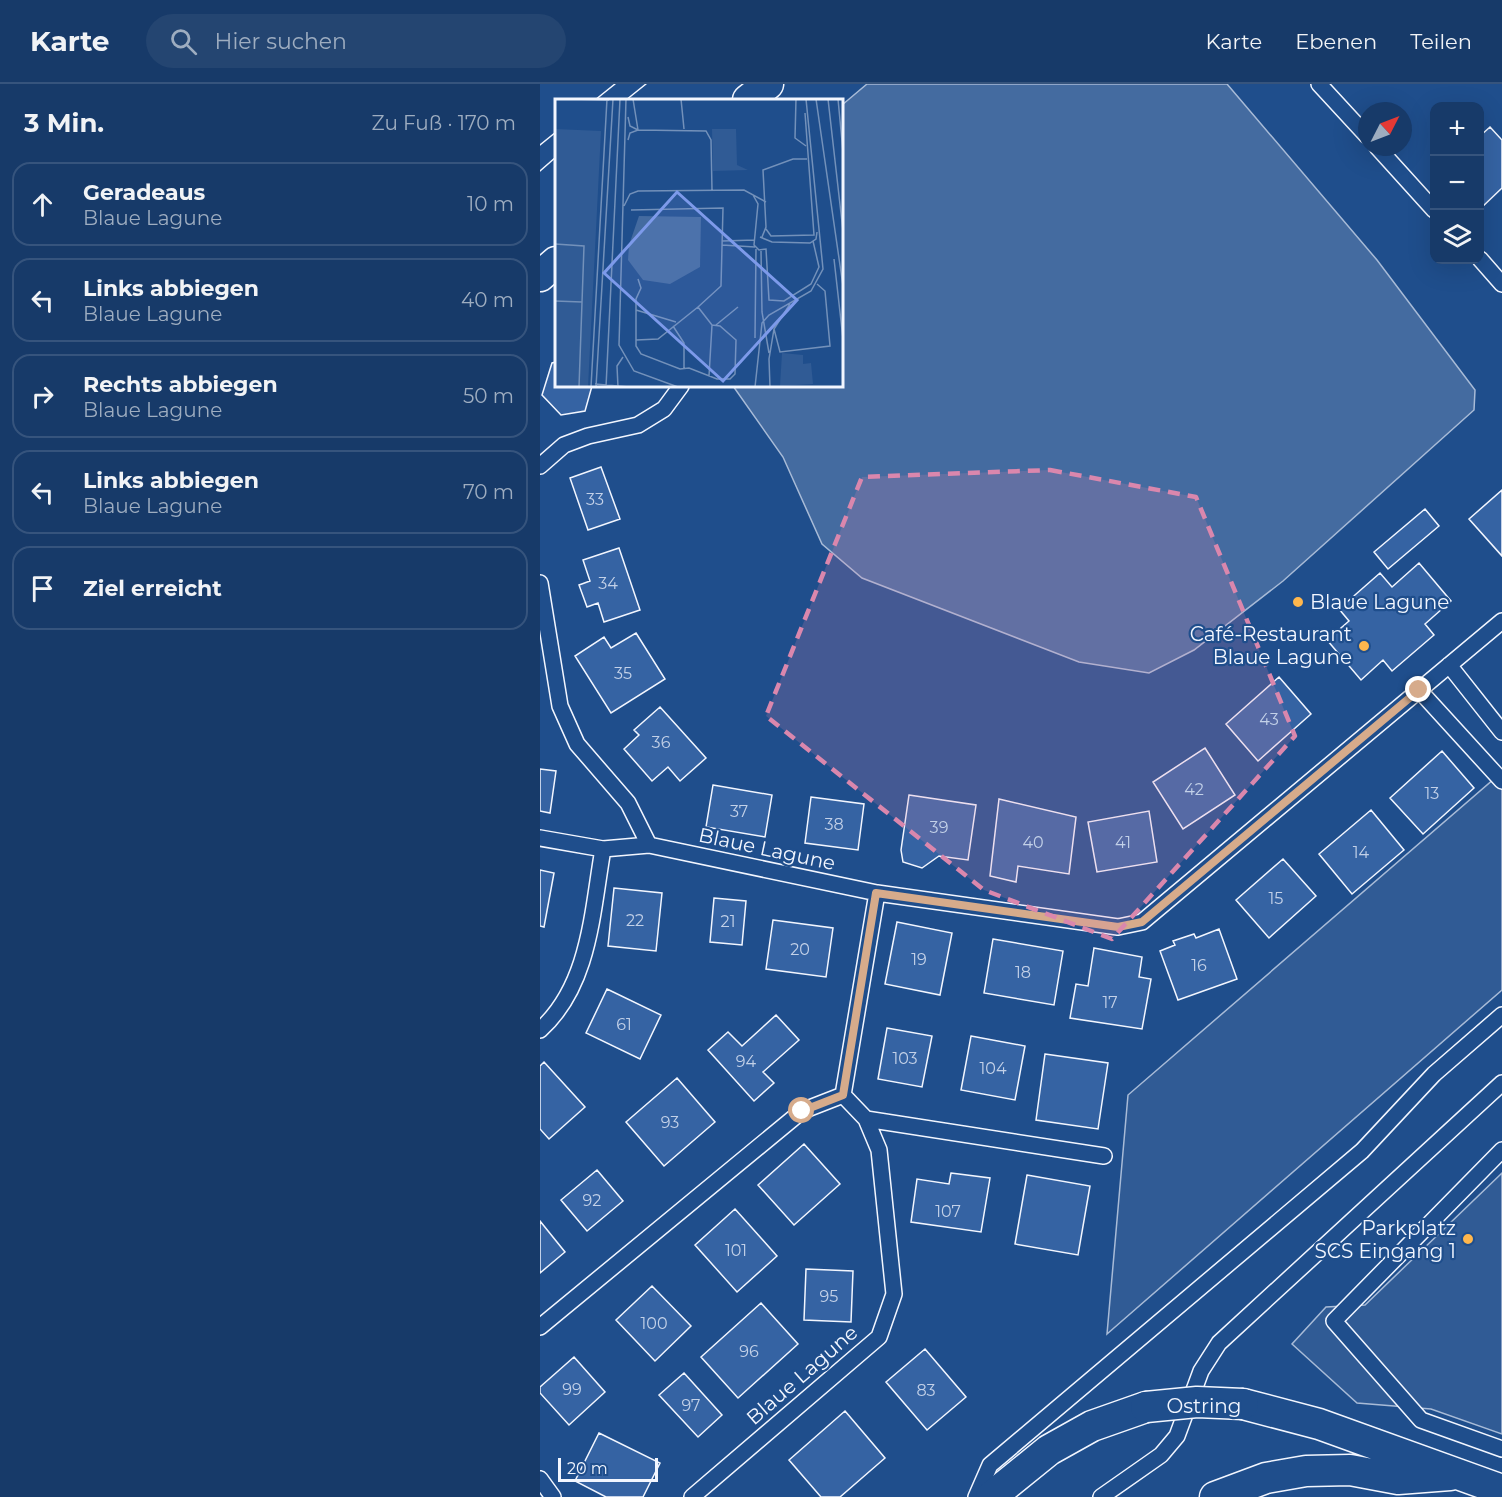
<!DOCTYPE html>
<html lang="de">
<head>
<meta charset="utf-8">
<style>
  body { margin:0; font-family:Montserrat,sans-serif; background:#244571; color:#f1f3f6 }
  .controls { position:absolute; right:18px; top:18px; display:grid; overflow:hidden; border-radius:12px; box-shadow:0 6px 24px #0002 }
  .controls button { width:54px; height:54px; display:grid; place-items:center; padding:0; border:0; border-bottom:2px solid #36547d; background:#173a69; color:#f1f3f6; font:30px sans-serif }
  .compass { position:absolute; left:818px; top:18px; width:54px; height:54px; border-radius:50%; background:#173a69; box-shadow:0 6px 24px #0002; rotate:48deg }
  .scale { position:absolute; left:18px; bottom:15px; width:100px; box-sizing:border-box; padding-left:6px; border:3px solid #f2f6ff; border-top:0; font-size:16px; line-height:21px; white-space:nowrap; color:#f2f6ff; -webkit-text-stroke:4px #1f4e8c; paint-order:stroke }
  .stop { position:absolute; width:18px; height:18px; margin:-14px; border:4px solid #d6ab8b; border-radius:50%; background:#fff }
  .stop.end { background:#d6ab8b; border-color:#fff; box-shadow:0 2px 6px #0008 }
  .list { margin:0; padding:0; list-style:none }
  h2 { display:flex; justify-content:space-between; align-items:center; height:78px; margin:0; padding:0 24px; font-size:26px }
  h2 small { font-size:20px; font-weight:400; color:#9eadc0 }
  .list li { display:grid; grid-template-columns:39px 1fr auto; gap:18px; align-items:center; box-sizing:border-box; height:84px; margin:0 12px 12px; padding:0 12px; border:2px solid #36547d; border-radius:18px }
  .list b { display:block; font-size:22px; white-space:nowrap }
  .list p { margin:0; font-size:20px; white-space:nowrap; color:#9eadc0 }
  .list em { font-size:20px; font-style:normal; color:#9eadc0 }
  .icon { flex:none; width:33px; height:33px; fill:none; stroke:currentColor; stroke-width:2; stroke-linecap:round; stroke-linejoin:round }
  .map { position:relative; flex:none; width:962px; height:1413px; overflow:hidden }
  header { display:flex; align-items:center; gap:36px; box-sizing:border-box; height:84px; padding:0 30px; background:#173a69; border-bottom:2px solid #36547d }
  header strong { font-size:28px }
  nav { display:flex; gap:33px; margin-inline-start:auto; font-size:21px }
  .search { width:420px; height:54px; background:#244571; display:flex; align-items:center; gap:15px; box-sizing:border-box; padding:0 21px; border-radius:33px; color:#9eadc0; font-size:22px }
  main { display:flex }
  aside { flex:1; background:#173a69 }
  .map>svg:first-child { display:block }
</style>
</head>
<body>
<header>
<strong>Karte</strong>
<div class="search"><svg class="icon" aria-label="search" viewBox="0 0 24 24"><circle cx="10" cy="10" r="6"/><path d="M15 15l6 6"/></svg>Hier suchen</div>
<nav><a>Karte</a><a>Ebenen</a><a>Teilen</a></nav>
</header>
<main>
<aside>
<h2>3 Min.<small>Zu Fuß · 170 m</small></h2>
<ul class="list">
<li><svg class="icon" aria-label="ahead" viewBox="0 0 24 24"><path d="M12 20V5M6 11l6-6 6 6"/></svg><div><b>Geradeaus</b><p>Blaue Lagune</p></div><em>10 m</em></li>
<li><svg class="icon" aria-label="left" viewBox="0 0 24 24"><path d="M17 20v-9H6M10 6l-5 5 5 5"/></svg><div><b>Links abbiegen</b><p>Blaue Lagune</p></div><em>40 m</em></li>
<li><svg class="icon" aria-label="right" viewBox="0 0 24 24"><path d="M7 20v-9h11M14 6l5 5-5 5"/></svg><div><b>Rechts abbiegen</b><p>Blaue Lagune</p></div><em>50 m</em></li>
<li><svg class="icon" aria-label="left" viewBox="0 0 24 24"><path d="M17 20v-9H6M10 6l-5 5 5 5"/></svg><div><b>Links abbiegen</b><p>Blaue Lagune</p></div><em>70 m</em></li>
<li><svg class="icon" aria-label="arrive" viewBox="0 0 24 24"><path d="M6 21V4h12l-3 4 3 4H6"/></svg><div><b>Ziel erreicht</b></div></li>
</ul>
</aside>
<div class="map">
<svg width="962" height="1413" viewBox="0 0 962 1413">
  <rect width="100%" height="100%" fill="#1f4e8c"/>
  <path fill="#305b95" stroke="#a8bbd7" stroke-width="1.5" d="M 962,688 L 962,906 L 567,1250 L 588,1011 Z
    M 962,1089 L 962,1350 L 891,1325 L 817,1319 L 752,1260 L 786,1223 L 825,1221 Z"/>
  <path fill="#446ba0" stroke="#a8bbd7" stroke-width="1.5" d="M 327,0 L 687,0 L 837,176 L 935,306 L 934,326 L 743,497 L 654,566 L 609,589 L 539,578 L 322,494 L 282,460 L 243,373 L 193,302 L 302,302 L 302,21 Z"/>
  <path fill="#3563a3" stroke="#f2f6ff" stroke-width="1.5" d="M 950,43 L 962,56 L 962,104 L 941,124 L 940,52 Z
    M 16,278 L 16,302 L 52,302 L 45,327 L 21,331 L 2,311 L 12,279 Z
    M 61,383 L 80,435 L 48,446 L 30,394 Z
    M 962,406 L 962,472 L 929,435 Z
    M 885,425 L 899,442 L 848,485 L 834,468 Z
    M 79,464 L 100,526 L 64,538 L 58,519 L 47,523 L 39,501 L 50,497 L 43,476 Z
    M 879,479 L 911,517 L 885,540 L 894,551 L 852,587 L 843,576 L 821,596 L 787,556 L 809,537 L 799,525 L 840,489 L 852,503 Z
    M 96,549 L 125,595 L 71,629 L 35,572 L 64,553 L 71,564 Z
    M 739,593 L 771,630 L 718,677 L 686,640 Z
    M 120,623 L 166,674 L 140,697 L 128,683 L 112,697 L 84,665 L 99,651 L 94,646 Z
    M 665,664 L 695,711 L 643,745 L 613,698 Z
    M 902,667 L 934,704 L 883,750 L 850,714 Z
    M 0,685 L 16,687 L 10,729 L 0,727 Z
    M 173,701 L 232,711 L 225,753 L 166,743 Z
    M 369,711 L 436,721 L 428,776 L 399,772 L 382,784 L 363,778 L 361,766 Z
    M 271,713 L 324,720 L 318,766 L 265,759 Z
    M 459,715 L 536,733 L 529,790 L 478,782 L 476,798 L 450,792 Z
    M 831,726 L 864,766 L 812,810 L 779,770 Z
    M 609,727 L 617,778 L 557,788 L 548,738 Z
    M 743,775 L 776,812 L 729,854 L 696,816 Z
    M 0,786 L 14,789 L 4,843 L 0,842 Z
    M 74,804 L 122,809 L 116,867 L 68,862 Z
    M 174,814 L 206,817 L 202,861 L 170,858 Z
    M 233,836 L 293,844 L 286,893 L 226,885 Z
    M 357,838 L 412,849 L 400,911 L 345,900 Z
    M 679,845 L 697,895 L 638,916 L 620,867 L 635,861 L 633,857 L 654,850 L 656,854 Z
    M 453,855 L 523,867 L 514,921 L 444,909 Z
    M 554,864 L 602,873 L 599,893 L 611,895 L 602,945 L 530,934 L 536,900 L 548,902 Z
    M 67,905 L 121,931 L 100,975 L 46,949 Z
    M 236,931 L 259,956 L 223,988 L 234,999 L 214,1017 L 168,966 L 188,948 L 202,962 Z
    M 347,944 L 392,952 L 382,1003 L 338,995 Z
    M 431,952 L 485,962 L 475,1016 L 421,1006 Z
    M 505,970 L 568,979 L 558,1045 L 496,1036 Z
    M 4,978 L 45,1023 L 9,1055 L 0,1045 L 0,982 Z
    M 137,994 L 175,1038 L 124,1082 L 86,1038 Z
    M 264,1060 L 300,1100 L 254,1141 L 218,1101 Z
    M 57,1086 L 83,1117 L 47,1147 L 21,1116 Z
    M 411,1089 L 450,1094 L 441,1148 L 371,1138 L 377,1095 L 409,1100 Z
    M 487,1091 L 550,1102 L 538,1171 L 475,1160 Z
    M 195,1125 L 237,1172 L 197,1208 L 155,1161 Z
    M 0,1137 L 25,1168 L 0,1189 Z
    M 266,1185 L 313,1187 L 311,1238 L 264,1236 Z
    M 112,1202 L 151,1242 L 115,1277 L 76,1236 Z
    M 221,1219 L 258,1260 L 198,1314 L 161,1273 Z
    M 385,1265 L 426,1313 L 387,1346 L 346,1298 Z
    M 34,1273 L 65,1308 L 29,1341 L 0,1309 L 0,1303 Z
    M 144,1289 L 182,1331 L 158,1353 L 119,1311 Z
    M 305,1327 L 345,1374 L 300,1413 L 281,1413 L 249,1376 Z
    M 59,1349 L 120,1379 L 103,1413 L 66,1413 L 35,1397 Z"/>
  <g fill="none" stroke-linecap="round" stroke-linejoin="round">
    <defs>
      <path id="lane" d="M 779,0 L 827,52
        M 837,63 L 894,126
        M 940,175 L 962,200
        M 0,382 L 24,361 L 48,352 L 98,341 L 124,325 L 141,302
        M 0,499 L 20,622 L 37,660 L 88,719 L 109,761
        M 909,581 L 962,648
        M 879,606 L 962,697
        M 0,754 L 63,765 L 109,761 L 337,809
        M 0,946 C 50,901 52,828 63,765
        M 326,1035 L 564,1072
        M 962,1066 L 794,1237 L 881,1336 L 962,1365
        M 0,1243 L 262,1027 L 303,1011 L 337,809 L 578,843 L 602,838 L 962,537
        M 0,1395 L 13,1413
        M 152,1413 L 339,1253 L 354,1210 L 339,1066 L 326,1035 L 303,1011
        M 436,1413 L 450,1381 L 822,1067 L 894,990 L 962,931
        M 561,1413 L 621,1371 L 637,1352 L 661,1287 L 679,1259 L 962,999"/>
      <path id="street" d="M 208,16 L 228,0
        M 0,192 L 16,178
        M 703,1320 L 779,1340 L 962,1406
        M 451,1413 L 509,1366 L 552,1342 L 606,1323
        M 675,1413 L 726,1394 L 766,1387 L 810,1386 L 858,1395 L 910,1391"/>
    </defs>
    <use href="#lane" stroke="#f2f6ff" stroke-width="18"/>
    <use href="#street" stroke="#f2f6ff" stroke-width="33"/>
    <use href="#lane" stroke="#1f4e8c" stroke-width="15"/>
    <use href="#street" stroke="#1f4e8c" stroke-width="30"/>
    <path stroke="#f2f6ff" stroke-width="1.5" d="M 55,16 L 75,0
      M 86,16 L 106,0
      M 0,61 L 16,48
      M 0,87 L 16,73"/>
    <defs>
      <path id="street-bridge" d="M 606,1323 L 657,1318 L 703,1320"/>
    </defs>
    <use href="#street-bridge" stroke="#f2f6ff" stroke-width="33" stroke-linecap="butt"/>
    <use href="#street-bridge" stroke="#1f4e8c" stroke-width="30"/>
  </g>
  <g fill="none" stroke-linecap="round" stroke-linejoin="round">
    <path stroke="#d6ab8b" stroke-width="8" d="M 262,1027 L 303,1011 L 336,809 L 578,843 L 602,838 L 879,606"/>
  </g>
  <path fill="#da87ad" fill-opacity="0.2" stroke="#da87ad" stroke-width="4.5" stroke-dasharray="12 8" stroke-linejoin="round" d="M 510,386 L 656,413 L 755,652 L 572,855 L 444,806 L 226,632 L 322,393 Z"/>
  <g fill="#ffb74d" stroke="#1f4e8c" stroke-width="2">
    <circle cx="758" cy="518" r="6"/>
    <circle cx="824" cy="562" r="6"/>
    <circle cx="928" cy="1155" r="6"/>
  </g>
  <g text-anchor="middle" stroke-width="4.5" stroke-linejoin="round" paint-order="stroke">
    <g font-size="16" fill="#c3d1e8">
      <text x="55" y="421">33</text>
      <text x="68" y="505">34</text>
      <text x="83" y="595">35</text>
      <text x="729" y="641">43</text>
      <text x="121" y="664">36</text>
      <text x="654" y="711">42</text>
      <text x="892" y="715">13</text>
      <text x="199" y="733">37</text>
      <text x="294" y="746">38</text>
      <text x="399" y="749">39</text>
      <text x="493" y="764">40</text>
      <text x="583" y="764">41</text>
      <text x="821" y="774">14</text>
      <text x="736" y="820">15</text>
      <text x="95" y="842">22</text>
      <text x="188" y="843">21</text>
      <text x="260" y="871">20</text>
      <text x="379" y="881">19</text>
      <text x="659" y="887">16</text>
      <text x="483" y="894">18</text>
      <text x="570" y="924">17</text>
      <text x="84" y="946">61</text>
      <text x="365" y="980">103</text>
      <text x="206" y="983">94</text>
      <text x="453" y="990">104</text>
      <text x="130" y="1044">93</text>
      <text x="52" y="1122">92</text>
      <text x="408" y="1133">107</text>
      <text x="196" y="1172">101</text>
      <text x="289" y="1218">95</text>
      <text x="114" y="1245">100</text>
      <text x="209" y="1273">96</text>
      <text x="32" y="1311">99</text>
      <text x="386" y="1312">83</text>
      <text x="151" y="1327">97</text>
    </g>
    <g font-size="20" fill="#f2f6ff" stroke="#1f4e8c" text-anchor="end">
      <text x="770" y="525" text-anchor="start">Blaue Lagune</text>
      <text x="812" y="557">Café-Restaurant<tspan x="812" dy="23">Blaue Lagune</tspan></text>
      <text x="916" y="1151">Parkplatz<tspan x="916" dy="23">SCS Eingang 1</tspan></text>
    </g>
    <g font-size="20" fill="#f2f6ff" stroke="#1f4e8c">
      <text transform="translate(227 765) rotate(12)" y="7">Blaue Lagune</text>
      <text transform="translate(262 1291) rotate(-41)" y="7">Blaue Lagune</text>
      <text x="664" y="1329">Ostring</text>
    </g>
  </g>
  <g transform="translate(15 15)">
    <rect width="288" height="288" fill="#1f4e8c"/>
    <path d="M 0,30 L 46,32 L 33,288 L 0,288 ZM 157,30 L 181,30 L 182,66 L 193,71 L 158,72 ZM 227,254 L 248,256 L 248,265 L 256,264 L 258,285 L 225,287 Z" fill="#305b95"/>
    <path d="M 84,117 L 146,118 L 145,168 L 115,185 L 88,181 L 73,161 L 74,146 Z" fill="#446ba0"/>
    <path fill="none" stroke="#7391ba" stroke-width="1.5" d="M 17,0 L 54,1M 71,0 L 64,246 L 79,272 L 123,288M 78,0 L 83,31M 126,0 L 129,30M 241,0 L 240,39 L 251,47M 261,0 L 288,187M 273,0 L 288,132M 283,0 L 288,53M 73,18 L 75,27 L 83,31M 73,41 L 75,34 L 83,31 L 151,32 L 156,41 L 157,91M 198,96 L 203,105 L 199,146 L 204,151 L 211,150 L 214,201 L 229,202 L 256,185 L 264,168 L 258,142M 69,107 L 75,95 L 83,92 L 189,91 L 211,103M 76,111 L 168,109 L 166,187 L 143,208 L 157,226 L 154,277M 211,130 L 216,137 L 259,136 L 250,14M 205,138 L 217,143 L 255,144 L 261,140 L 262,133M 207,138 L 211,128 L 208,71 L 238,60 L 252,60M 167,142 L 200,141M 0,145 L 29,147 L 24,288M 167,146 L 200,148M 206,152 L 207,213 L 214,254M 279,160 L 288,240M 83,180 L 86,189 L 81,200 L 81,247 L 86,255 L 125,270 L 134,269 L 162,280 L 175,280 L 180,275 L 181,241 L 165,227 L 157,226M 0,202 L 27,203M 81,211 L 121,223M 161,226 L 183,208M 118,227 L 129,244 L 129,269M 219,230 L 225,253 L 275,247 L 270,192 L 262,185M 200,239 L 201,150M 81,241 L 103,240 L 143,208M 40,285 L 74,288M 36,288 L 52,0M 41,288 L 58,0M 51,288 L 65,0M 63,288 L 62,267 L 68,258M 200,288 L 207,224 L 214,216 L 256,192 L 268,170 L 251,0M 215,288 L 214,260 L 219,230 L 235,205"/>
    <path fill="#7d9aea" fill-opacity="0.15" stroke="#7d9aea" stroke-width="3" d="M 122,93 L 242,201 L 168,282 L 49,174 Z"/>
    <rect width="288" height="288" fill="none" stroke="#f2f6ff" stroke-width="3"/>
  </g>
</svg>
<div class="controls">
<button>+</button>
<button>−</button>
<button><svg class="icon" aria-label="layers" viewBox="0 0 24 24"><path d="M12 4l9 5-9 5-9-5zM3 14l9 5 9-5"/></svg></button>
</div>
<svg class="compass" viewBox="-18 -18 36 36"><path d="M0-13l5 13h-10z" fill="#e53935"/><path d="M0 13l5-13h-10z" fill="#9eadc0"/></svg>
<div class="scale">20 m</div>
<div class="stop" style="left:262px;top:1027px"></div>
<div class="stop end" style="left:879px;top:606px"></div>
</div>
</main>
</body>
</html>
